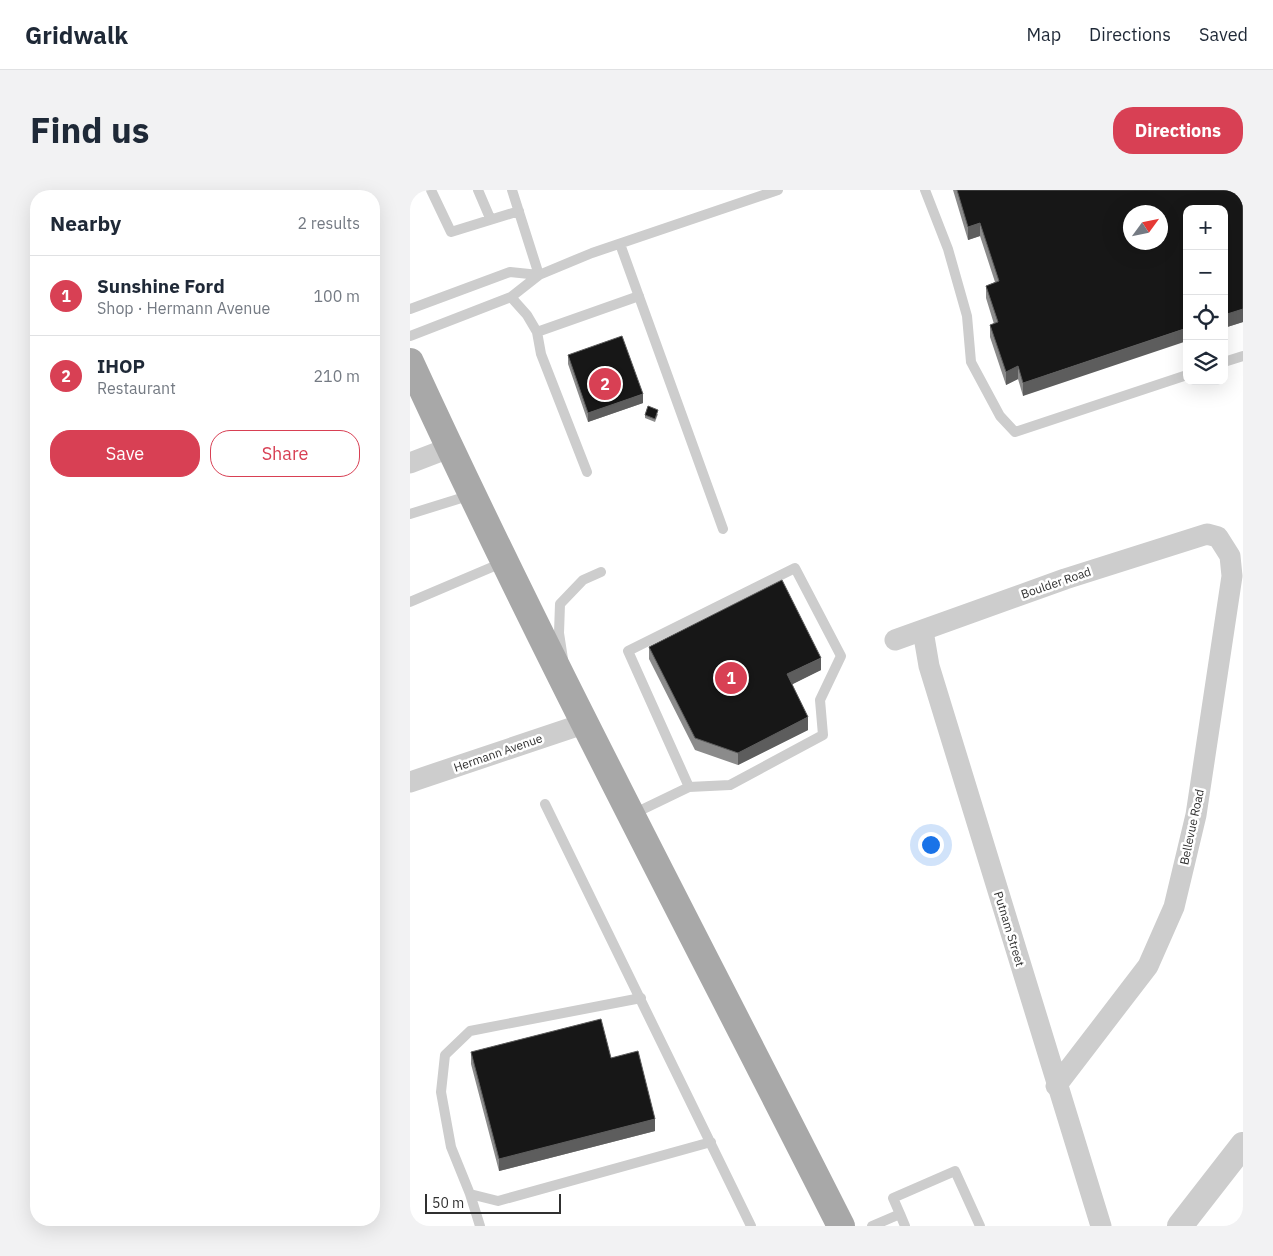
<!DOCTYPE html>
<html lang="en">
<head>
<meta charset="utf-8">
<style>
  body { margin:0; font-family:"IBM Plex Sans",sans-serif; background:#f2f2f3; color:#1f2937 }
  .controls { position:absolute; right:15px; top:15px; display:grid; overflow:hidden; border-radius:10px; box-shadow:0 5px 20px #0002 }
  .controls button { width:45px; height:45px; display:grid; place-items:center; padding:0; border:0; border-bottom:1px solid #e0e1e3; background:#fff; color:#1f2937; font:25px sans-serif }
  .compass { position:absolute; left:713px; top:15px; width:45px; height:45px; border-radius:50%; background:#fff; box-shadow:0 5px 20px #0002; rotate:57deg }
  .scale { position:absolute; left:15px; bottom:12px; width:136px; box-sizing:border-box; padding-left:5px; border:2px solid #303030; border-top:0; font-size:14px; line-height:18px; white-space:nowrap; color:#303030; -webkit-text-stroke:4px #fff; paint-order:stroke }
  .you { position:absolute; left:520px; top:654px; width:18px; height:18px; margin:-12px; border:4px solid #fff; border-radius:50%; background:#1a73e8; box-shadow:0 0 0 8px #1a73e833 }
  .badge { display:grid; place-items:center; width:32px; height:32px; border-radius:50%; background:#d84054; color:#fff; font-size:16px; font-weight:700 }
  .pin { position:absolute; translate:-50% -50%; border:2px solid #fff; box-shadow:0 1px 5px #0006 }
  .list { margin:0; padding:0; list-style:none }
  h2 { display:flex; justify-content:space-between; align-items:center; height:65px; margin:0; padding:0 20px; font-size:21px }
  h2 small { font-size:16px; font-weight:400; color:#747a83 }
  .list li { display:grid; grid-template-columns:32px 1fr auto; gap:15px; align-items:center; box-sizing:border-box; height:80px; padding:0 20px; border-top:1px solid #e0e1e3 }
  .list b { display:block; font-size:19px; white-space:nowrap }
  .list p { margin:0; font-size:16px; white-space:nowrap; color:#747a83 }
  .list em { font-size:16px; font-style:normal; color:#747a83 }
  .actions { display:flex; gap:10px; padding:15px 20px }
  .actions a { flex:1; padding:11px 0; border:1px solid #d84054; border-radius:20px; text-align:center; font-size:18px; color:#d84054 }
  .actions .main { background:#d84054; color:#fff }
  .icon { flex:none; width:28px; height:28px; fill:none; stroke:currentColor; stroke-width:2; stroke-linecap:round; stroke-linejoin:round }
  .map { position:relative; flex:none; width:833px; height:1036px; overflow:hidden; border-radius:20px }
  header { display:flex; align-items:center; gap:30px; box-sizing:border-box; height:70px; padding:0 25px; background:#fff; border-bottom:1px solid #e0e1e3 }
  header strong { font-size:24px }
  nav { display:flex; gap:28px; margin-inline-start:auto; font-size:18px }
  .intro { display:flex; align-items:center; justify-content:space-between; box-sizing:border-box; height:120px; padding:0 30px }
  h1 { margin:0; font-size:35px }
  .button { padding:12px 22px; border-radius:20px; background:#d84054; color:#fff; font-size:18px; font-weight:700 }
  main { display:flex; gap:30px; padding:0 30px }
  aside { flex:1; background:#fff; border-radius:20px; box-shadow:0 5px 20px #0002 }
  .map>svg:first-child { display:block }
</style>
</head>
<body>
<header>
<strong>Gridwalk</strong>
<nav><a>Map</a><a>Directions</a><a>Saved</a></nav>
</header>
<div class="intro"><h1>Find us</h1><a class="button">Directions</a></div>
<main>
<aside>
<h2>Nearby<small>2 results</small></h2>
<ul class="list">
<li><span class="badge">1</span><div><b>Sunshine Ford</b><p>Shop · Hermann Avenue</p></div><em>100 m</em></li>
<li><span class="badge">2</span><div><b>IHOP</b><p>Restaurant</p></div><em>210 m</em></li>
</ul>
<div class="actions"><a class="main">Save</a><a>Share</a></div>
</aside>
<div class="map">
<svg width="833" height="1036" viewBox="0 0 833 1036">
  <rect width="100%" height="100%" fill="#fff"/>
  <g fill="none" stroke-linecap="round" stroke-linejoin="round">
    <path stroke="#cdcdcd" stroke-width="10" d="M 21,0 L 41,42 L 109,21
      M 68,0 L 80,28
      M 102,0 L 129,85
      M 515,0 L 538,59 L 557,126 L 561,172 L 590,226 L 605,242 L 777,185
      M 210,54 L 313,339
      M 101,107 L 117,125 L 127,142 L 131,164 L 177,282
      M 0,119 L 100,82 L 129,85
      M 127,142 L 229,106
      M 0,146 L 101,107 L 129,85 L 182,63 L 368,0
      M 814,172 L 833,166
      M 0,324 L 61,305
      M 0,412 L 94,372
      M 153,469 L 149,443 L 150,414 L 173,390 L 191,382
      M 135,614 L 341,1036
      M 223,624 L 279,597 L 320,595 L 413,545 L 410,510 L 431,466 L 385,378 L 218,461 L 279,597
      M 231,808 L 60,841 L 35,865 L 31,902 L 41,957 L 60,1004 L 88,1011 L 301,952
      M 60,1004 L 70,1036
      M 490,1024 L 483,1008 L 545,981 L 570,1036
      M 462,1036 L 490,1024 L 495,1036"/>
    <path stroke="#cdcdcd" stroke-width="21" d="M 0,273 L 39,258
      M 513,441 L 519,476 L 691,1036
      M 485,450 L 655,389 L 797,344 L 808,347 L 820,366 L 822,386 L 786,625 L 764,717 L 738,776 L 646,896
      M 0,592 L 176,533"/>
    <path stroke="#cdcdcd" stroke-width="26" d="M 770,1036 L 833,955"/>
    <path stroke="#a8a8a8" stroke-width="28" d="M 0,172 C 134,464 286,749 431,1036"/>
  </g>
  <path fill="#8b8b8b" d="M 543,0 L 833,0 L 833,132 L 814,138 L 814,19 L 613,206 L 608,189 L 596,195 L 580,147 L 580,135 L 584,134 L 576,108 L 576,96 L 585,92 L 570,46 L 558,50 Z
    M 158,165 L 233,213 L 178,232 L 158,174 Z
    M 248,224 L 245,232 L 235,228 L 235,225 Z
    M 239,457 L 411,480 L 382,494 L 398,540 L 328,575 L 285,560 L 239,469 Z
    M 61,862 L 201,868 L 245,941 L 89,981 L 61,874 Z"/>
  <path fill="#5d5d5d" d="M 570,33 L 570,46 L 558,50 L 558,37 Z
    M 833,119 L 833,132 L 814,138 L 814,125 Z
    M 777,138 L 777,151 L 613,206 L 613,193 Z
    M 608,176 L 608,189 L 596,195 L 596,182 Z
    M 233,204 L 233,213 L 178,232 L 178,223 Z
    M 411,468 L 411,480 L 377,497 L 377,484 Z
    M 398,527 L 398,540 L 328,575 L 328,563 Z
    M 245,929 L 245,941 L 89,981 L 89,969 Z"/>
  <path fill="#171717" stroke="#5d5d5d" fill-rule="evenodd" d="M 547,0 L 833,0 L 833,119 L 814,125 L 814,19 L 777,19 L 777,138 L 613,193 L 608,176 L 596,182 L 580,135 L 588,132 L 576,96 L 589,91 L 570,33 L 558,37 ZM 720,22 L 750,22 L 750,52 L 720,52 Z
    M 212,146 L 233,204 L 178,223 L 158,165 Z
    M 238,216 L 248,220 L 245,229 L 235,225 Z
    M 372,390 L 411,468 L 377,484 L 398,527 L 328,563 L 285,548 L 239,457 Z
    M 191,829 L 201,868 L 228,861 L 245,929 L 89,969 L 61,862 Z"/>
  <g text-anchor="middle" stroke-width="5" stroke-linejoin="round" paint-order="stroke">
    <g font-size="12" fill="#303030" stroke="#fff">
      <text transform="translate(646 393) rotate(-19)" y="4">Boulder Road</text>
      <text transform="translate(88 563) rotate(-19)" y="4">Hermann Avenue</text>
      <text transform="translate(782 637) rotate(-78)" y="4">Bellevue Road</text>
      <text transform="translate(599 739) rotate(73)" y="4">Putnam Street</text>
    </g>
  </g>
</svg>
<div class="controls">
<button>+</button>
<button>−</button>
<button><svg class="icon" aria-label="locate" viewBox="0 0 24 24"><circle cx="12" cy="12" r="6"/><path d="M12 2v4M12 18v4M2 12h4M18 12h4"/></svg></button>
<button><svg class="icon" aria-label="layers" viewBox="0 0 24 24"><path d="M12 4l9 5-9 5-9-5zM3 14l9 5 9-5"/></svg></button>
</div>
<svg class="compass" viewBox="-18 -18 36 36"><path d="M0-13l5 13h-10z" fill="#e53935"/><path d="M0 13l5-13h-10z" fill="#747a83"/></svg>
<div class="scale">50 m</div>
<div class="you"></div>
<div class="pin badge" style="left:321px;top:488px">1</div>
<div class="pin badge" style="left:195px;top:194px">2</div>
</div>
</main>
</body>
</html>
